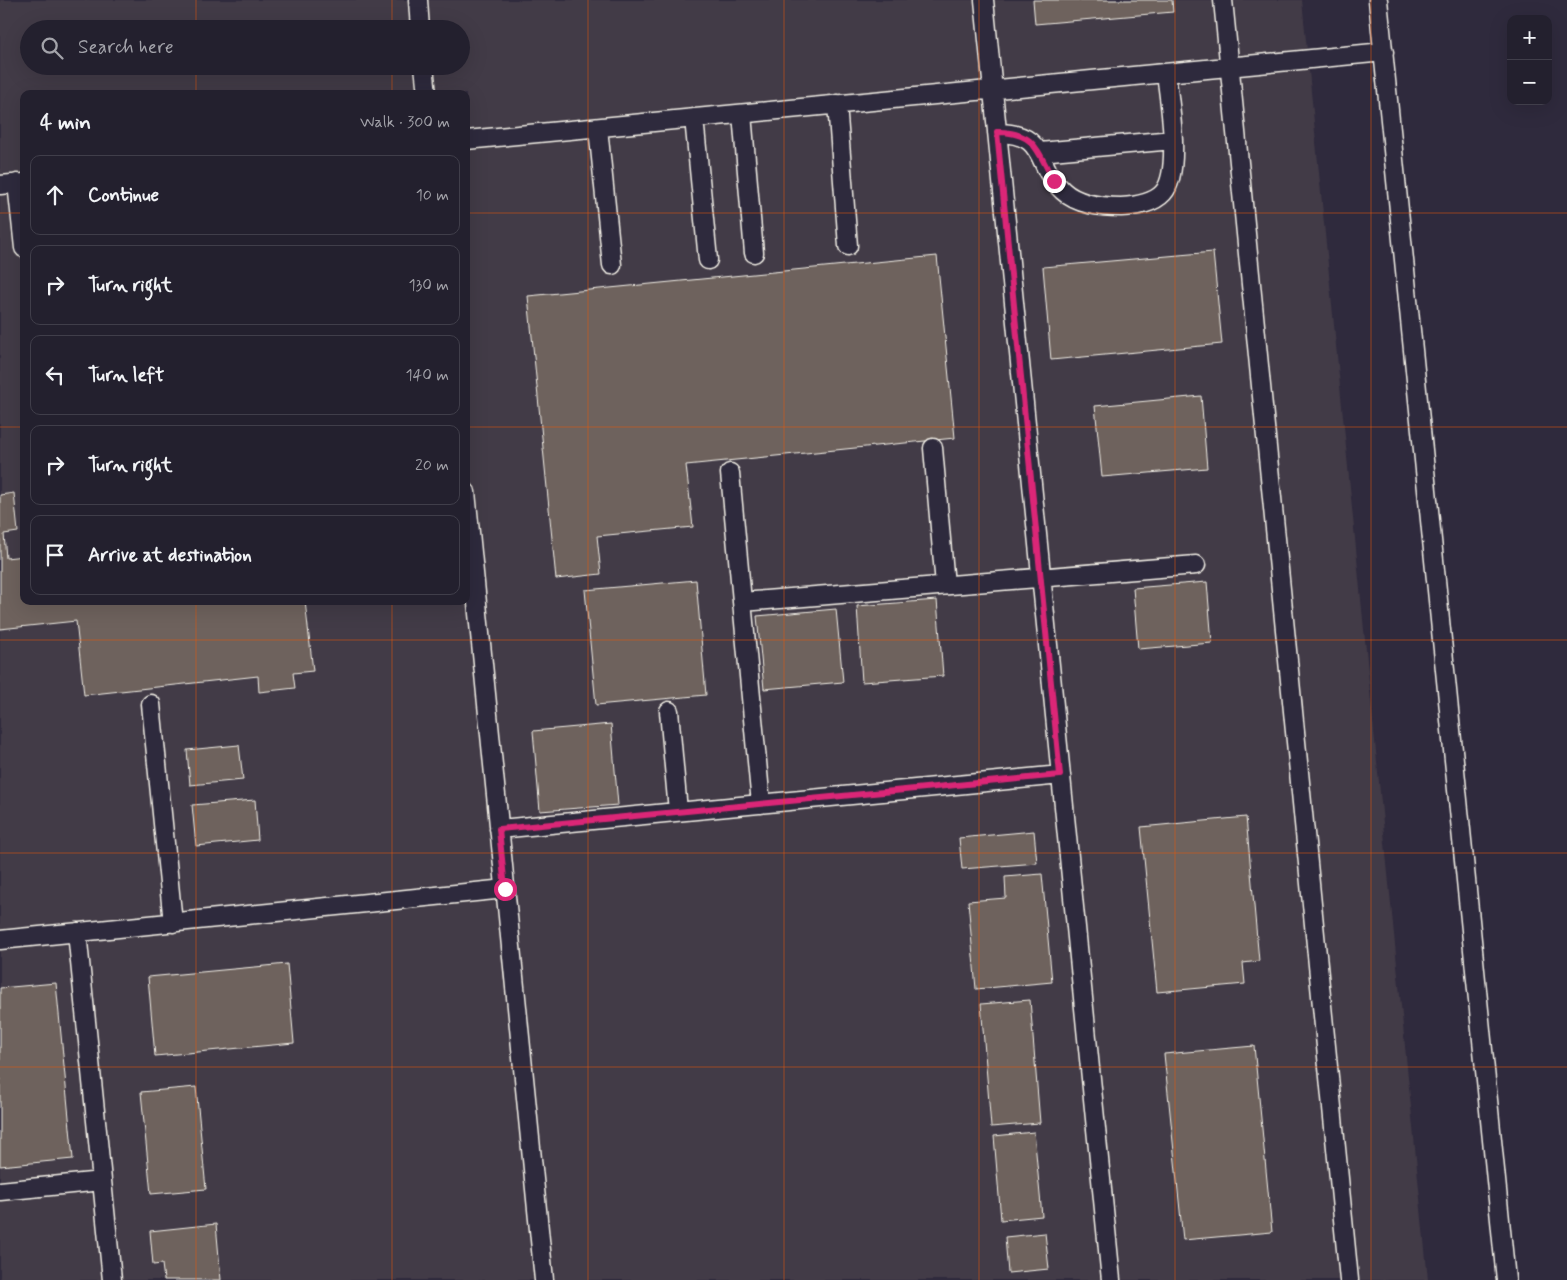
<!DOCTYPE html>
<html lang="en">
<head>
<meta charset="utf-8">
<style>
  body { margin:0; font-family:Mynerve,sans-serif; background:#2b2836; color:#f1f3f6 }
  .controls { position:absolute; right:15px; top:15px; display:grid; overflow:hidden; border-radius:10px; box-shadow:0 5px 20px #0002 }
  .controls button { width:45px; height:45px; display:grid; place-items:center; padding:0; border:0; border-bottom:1px solid #403e4a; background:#23202e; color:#f1f3f6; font:25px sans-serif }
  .stop { position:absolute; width:15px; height:15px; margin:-11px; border:4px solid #db2777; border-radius:50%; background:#fff }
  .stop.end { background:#db2777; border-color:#fff; box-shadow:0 1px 5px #0008 }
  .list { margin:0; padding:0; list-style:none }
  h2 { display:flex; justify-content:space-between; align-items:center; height:65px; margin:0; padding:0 20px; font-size:21px }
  h2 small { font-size:16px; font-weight:400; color:#a3a3aa }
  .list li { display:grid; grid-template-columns:32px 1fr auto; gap:15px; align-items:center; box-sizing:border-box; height:80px; margin:0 10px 10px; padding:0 10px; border:1px solid #403e4a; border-radius:10px }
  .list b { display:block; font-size:19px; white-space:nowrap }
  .list em { font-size:16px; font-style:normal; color:#a3a3aa }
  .icon { flex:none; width:28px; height:28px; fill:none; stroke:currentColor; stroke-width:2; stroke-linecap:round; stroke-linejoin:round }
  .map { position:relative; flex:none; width:1567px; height:1280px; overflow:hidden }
  .search { position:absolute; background:#23202e; box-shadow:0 5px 20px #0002; left:20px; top:20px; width:450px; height:55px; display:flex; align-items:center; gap:12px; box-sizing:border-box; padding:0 18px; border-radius:28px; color:#a3a3aa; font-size:19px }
  .panel { position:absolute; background:#23202e; box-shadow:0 5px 20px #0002; left:20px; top:90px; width:450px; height:515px; border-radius:10px }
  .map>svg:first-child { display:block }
</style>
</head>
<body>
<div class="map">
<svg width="1567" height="1280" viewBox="0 0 1567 1280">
  <rect width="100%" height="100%" fill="#2f2a3d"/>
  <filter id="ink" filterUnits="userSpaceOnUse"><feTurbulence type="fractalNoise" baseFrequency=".02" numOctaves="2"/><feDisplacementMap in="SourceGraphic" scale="10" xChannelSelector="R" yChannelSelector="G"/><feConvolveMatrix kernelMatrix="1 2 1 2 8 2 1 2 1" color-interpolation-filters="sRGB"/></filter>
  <g filter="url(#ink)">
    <path fill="#423b47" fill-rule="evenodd" d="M 0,0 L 1302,0 L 1428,1280 L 0,1280 ZM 29,29 L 461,29 L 461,66 L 29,66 ZM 24,94 L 466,94 L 466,601 L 24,601 Z"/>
    <path fill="#6e625d" stroke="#f4f1e8" d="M 1033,0 L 1172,0 L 1173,12 L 1035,24 Z
      M 1213,252 L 1222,344 L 1051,360 L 1043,267 Z
      M 937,256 L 955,438 L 686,465 L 693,527 L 597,536 L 601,574 L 556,579 L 528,296 Z
      M 1201,396 L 1207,468 L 1102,477 L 1095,406 Z
      M 14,493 L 18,532 L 4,534 L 6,558 L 24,556 L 24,601 L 305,601 L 313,671 L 293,673 L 295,688 L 259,692 L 258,676 L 84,695 L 76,621 L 0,629 L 0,495 Z
      M 696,580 L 706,695 L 596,705 L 585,590 Z
      M 1207,582 L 1212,643 L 1138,649 L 1133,588 Z
      M 937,600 L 943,676 L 862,682 L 857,606 Z
      M 836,609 L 843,682 L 764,689 L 757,616 Z
      M 611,724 L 618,805 L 540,811 L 533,731 Z
      M 239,745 L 243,780 L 190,785 L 187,750 Z
      M 255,800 L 258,840 L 196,846 L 192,805 Z
      M 1246,817 L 1259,961 L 1243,963 L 1245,984 L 1157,992 L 1141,827 Z
      M 1034,831 L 1037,863 L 962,869 L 959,838 Z
      M 1042,874 L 1052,982 L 976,989 L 968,901 L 1006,898 L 1005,877 Z
      M 287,964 L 294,1043 L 155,1056 L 148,977 Z
      M 56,983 L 73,1159 L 0,1166 L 0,988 Z
      M 1030,1000 L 1040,1123 L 991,1127 L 981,1004 Z
      M 1254,1046 L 1272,1232 L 1183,1240 L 1164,1054 Z
      M 196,1087 L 206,1189 L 151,1194 L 141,1092 Z
      M 1034,1132 L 1042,1216 L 1001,1220 L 994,1136 Z
      M 216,1224 L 221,1280 L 164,1280 L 162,1264 L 153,1265 L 150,1231 Z
      M 1045,1233 L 1049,1269 L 1008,1273 L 1005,1237 Z"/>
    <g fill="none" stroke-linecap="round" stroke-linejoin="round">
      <defs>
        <path id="service" d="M 418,0 L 420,29
          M 984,0 L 1111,1280
          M 1223,0 L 1349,1280
          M 1378,0 L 1506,1280
          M 424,66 L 427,94
          M 837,104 L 848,246
          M 742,114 L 754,253
          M 694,118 L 708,260
          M 598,128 L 612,265
          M 997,133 C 1049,133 1034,166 1063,191 C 1078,205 1101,207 1121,207 C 1135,206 1153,204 1163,193 C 1182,172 1169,100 1166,73
          M 466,140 L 1384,52
          M 1040,152 L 1173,140
          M 17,183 L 24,248
          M 0,185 L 24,183
          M 933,448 L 945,585
          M 730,473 L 761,804
          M 466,492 L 544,1280
          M 742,602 L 1196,565
          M 151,704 L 173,923
          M 669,711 L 678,811
          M 499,829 L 1061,775
          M 77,932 L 112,1280
          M 0,940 L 505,889
          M 0,1191 L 102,1181"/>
      </defs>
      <use href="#service" stroke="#f4f1e8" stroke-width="21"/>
      <use href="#service" stroke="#2f2a3d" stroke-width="18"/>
    </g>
  </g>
  <g fill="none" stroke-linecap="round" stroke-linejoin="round" filter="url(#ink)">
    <path stroke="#db2777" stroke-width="6" d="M 505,889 L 499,829 L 1060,775 L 997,132 C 1037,132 1037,152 1054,181"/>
  </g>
  <path fill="none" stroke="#e8590c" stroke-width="1" stroke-opacity="0.55" d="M 196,0 L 196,29M 392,0 L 392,29M 588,0 L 588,1280M 784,0 L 784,1280M 979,0 L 979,1280M 1175,0 L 1175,1280M 1371,0 L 1371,1280M 196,66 L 196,94M 392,66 L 392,94M 0,213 L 24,213M 466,213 L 1567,213M 0,427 L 24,427M 466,427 L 1567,427M 196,601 L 196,1280M 392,601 L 392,1280M 0,640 L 1567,640M 0,853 L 1567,853M 0,1067 L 1567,1067"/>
</svg>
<div class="controls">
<button>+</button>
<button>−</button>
</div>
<div class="stop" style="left:505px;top:889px"></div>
<div class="stop end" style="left:1054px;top:181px"></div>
<div class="search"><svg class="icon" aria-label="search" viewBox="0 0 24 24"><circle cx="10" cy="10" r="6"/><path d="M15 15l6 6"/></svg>Search here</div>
<section class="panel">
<h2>4 min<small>Walk · 300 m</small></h2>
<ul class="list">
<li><svg class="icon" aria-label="ahead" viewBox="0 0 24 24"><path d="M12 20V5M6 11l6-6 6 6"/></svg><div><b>Continue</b></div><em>10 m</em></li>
<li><svg class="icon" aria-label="right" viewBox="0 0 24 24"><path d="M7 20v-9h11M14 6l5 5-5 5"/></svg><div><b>Turn right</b></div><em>130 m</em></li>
<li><svg class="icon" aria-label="left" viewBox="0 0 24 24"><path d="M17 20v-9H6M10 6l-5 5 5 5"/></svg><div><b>Turn left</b></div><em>140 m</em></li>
<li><svg class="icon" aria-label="right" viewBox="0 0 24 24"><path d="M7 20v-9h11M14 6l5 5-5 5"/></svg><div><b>Turn right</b></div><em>20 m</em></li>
<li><svg class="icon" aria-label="arrive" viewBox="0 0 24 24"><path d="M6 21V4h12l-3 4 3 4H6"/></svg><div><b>Arrive at destination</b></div></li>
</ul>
</section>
</div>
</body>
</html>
